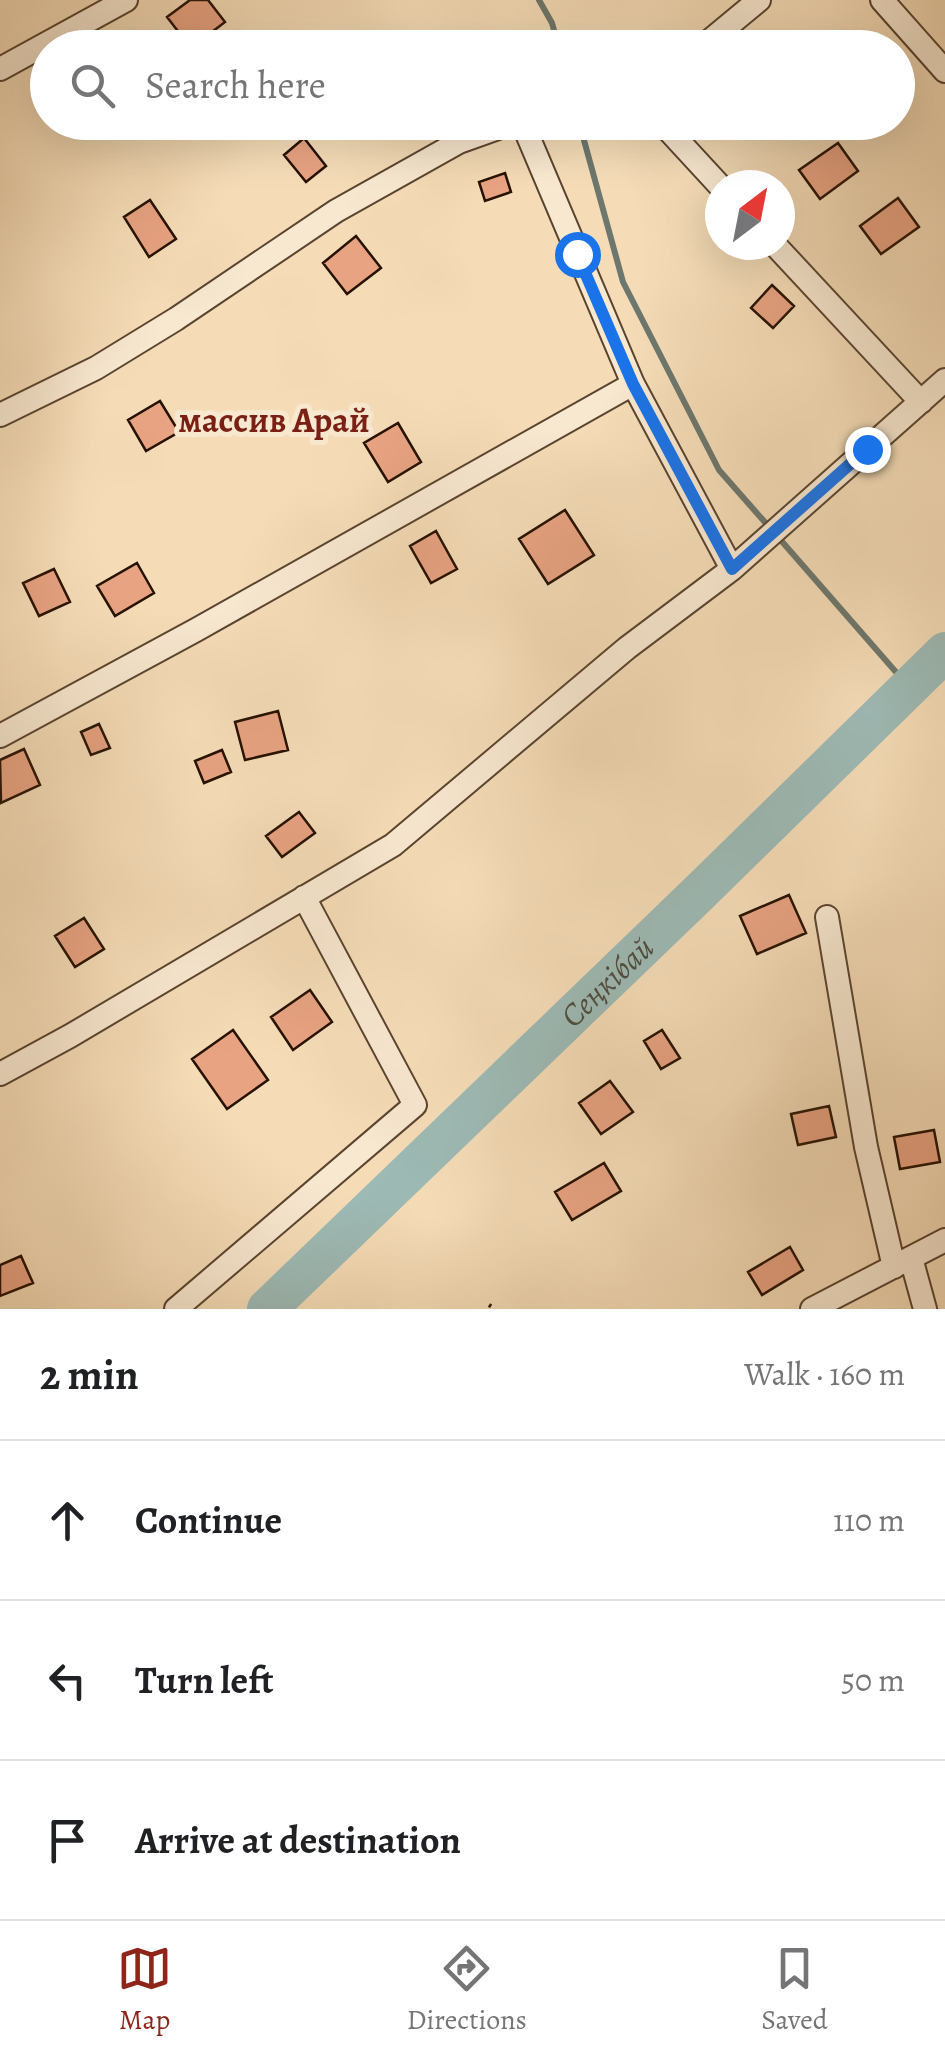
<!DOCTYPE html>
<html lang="en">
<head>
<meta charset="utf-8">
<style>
  body { margin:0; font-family:Alegreya,serif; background:#f2f2f2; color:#202124 }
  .compass { position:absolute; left:705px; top:170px; width:90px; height:90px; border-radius:50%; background:#fff; box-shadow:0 10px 40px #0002; rotate:32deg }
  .stop { position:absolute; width:30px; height:30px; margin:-22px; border:8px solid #1a73e8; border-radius:50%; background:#fff }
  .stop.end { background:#1a73e8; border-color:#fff; box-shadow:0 2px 10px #0008 }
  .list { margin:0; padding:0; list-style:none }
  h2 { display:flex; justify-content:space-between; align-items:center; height:130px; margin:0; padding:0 40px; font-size:42px }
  h2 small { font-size:32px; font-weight:400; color:#757577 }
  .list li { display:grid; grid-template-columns:65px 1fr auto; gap:30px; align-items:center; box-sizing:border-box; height:160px; padding:0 40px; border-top:2px solid #e0e0e0 }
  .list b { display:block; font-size:38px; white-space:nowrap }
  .list em { font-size:32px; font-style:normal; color:#757577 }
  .icon { flex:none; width:55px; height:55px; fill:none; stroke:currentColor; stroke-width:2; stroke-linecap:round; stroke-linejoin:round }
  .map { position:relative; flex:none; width:945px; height:1309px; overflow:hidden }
  .search { position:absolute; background:#fff; box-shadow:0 10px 40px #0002; left:30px; right:30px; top:30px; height:110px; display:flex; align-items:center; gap:25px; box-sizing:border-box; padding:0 35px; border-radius:55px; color:#757577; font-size:38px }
  .sheet { height:610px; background:#fff }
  nav { display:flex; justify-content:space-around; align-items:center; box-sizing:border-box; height:140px; border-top:2px solid #e0e0e0; background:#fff; font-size:28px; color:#757577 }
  nav a { display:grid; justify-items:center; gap:5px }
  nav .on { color:#8f2418 }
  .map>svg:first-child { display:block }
</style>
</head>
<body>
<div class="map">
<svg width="945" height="1309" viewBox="0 0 945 1309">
  <rect width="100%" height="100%" fill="#f5dcb7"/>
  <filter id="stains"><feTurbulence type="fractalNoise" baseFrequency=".002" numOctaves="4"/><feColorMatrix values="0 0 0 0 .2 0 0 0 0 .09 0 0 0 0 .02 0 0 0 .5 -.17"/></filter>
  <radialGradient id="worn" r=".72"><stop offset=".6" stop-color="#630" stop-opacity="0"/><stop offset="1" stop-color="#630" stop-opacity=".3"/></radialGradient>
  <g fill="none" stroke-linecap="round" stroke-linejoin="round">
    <path stroke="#6d776d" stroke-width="6" d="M 539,0 L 552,23 L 559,48
      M 579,122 L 623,282 L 719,470 L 770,528
      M 778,537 L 909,687"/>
    <path stroke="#9dbab5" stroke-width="40" id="s1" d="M 267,1309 L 701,891 L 945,652"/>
  </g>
  <path fill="#e8a382" stroke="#261202" stroke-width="2.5" d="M 190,0 L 208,0 L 225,22 L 191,48 L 167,17 Z
    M 304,138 L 326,166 L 306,182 L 284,155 Z
    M 838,143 L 858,171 L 820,199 L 799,170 Z
    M 505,173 L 511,192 L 485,201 L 479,182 Z
    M 898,198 L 919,227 L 881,254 L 860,226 Z
    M 150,200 L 176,239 L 149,257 L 124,217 Z
    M 356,236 L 381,268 L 347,294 L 323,263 Z
    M 772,285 L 794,306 L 773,328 L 751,308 Z
    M 160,401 L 179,432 L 146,451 L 128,420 Z
    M 398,423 L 421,462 L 388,482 L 364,443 Z
    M 565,510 L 594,555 L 548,584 L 519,539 Z
    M 436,531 L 457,569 L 431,583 L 410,546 Z
    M 137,563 L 154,593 L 115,616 L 97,586 Z
    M 54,569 L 70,602 L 39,616 L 23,583 Z
    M 278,711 L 288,750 L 245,760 L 235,722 Z
    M 99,724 L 110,748 L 91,755 L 81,732 Z
    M 24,749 L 40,785 L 1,803 L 0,760 Z
    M 222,750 L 231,772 L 204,783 L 195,761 Z
    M 299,812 L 315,833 L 282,857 L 266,836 Z
    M 789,895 L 806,933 L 757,954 L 740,916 Z
    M 84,918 L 104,949 L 75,967 L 55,936 Z
    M 310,990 L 332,1022 L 293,1050 L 271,1017 Z
    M 233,1030 L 268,1080 L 227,1109 L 192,1059 Z
    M 662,1030 L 680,1058 L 661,1069 L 644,1041 Z
    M 610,1081 L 633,1112 L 601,1134 L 579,1103 Z
    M 829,1106 L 836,1137 L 798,1145 L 791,1114 Z
    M 934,1130 L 940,1162 L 900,1169 L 894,1137 Z
    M 604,1163 L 621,1191 L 572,1220 L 555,1192 Z
    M 790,1247 L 803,1270 L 762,1295 L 748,1272 Z
    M 21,1256 L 33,1283 L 0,1296 L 0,1265 Z"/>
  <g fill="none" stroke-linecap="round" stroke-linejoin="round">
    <defs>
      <path id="street" d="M 882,0 L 945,71
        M 701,48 L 759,0
        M 0,69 L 126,0
        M 522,122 L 633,384 L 732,569
        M 661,122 L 720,186
        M 775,245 L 921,402
        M 0,415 L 96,368 L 176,319 L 336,211 L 459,142 L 515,122
        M 0,736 L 196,630 L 633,384
        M 827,917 L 866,1147 L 894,1267
        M 0,1074 L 70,1036 L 393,845 L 627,648 L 732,569 L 945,380
        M 911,1258 L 925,1309
        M 176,1309 L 415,1105 L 304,897
        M 812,1309 L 945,1240"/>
    </defs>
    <use href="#street" stroke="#5a442f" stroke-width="26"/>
    <path stroke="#261202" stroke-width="4" stroke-dasharray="2.5 5" stroke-linecap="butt" d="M 489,1305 L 495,1309"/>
    <use href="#street" stroke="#f8e8d0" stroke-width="22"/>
  </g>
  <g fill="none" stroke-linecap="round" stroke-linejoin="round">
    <path stroke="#1a73e8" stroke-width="12" d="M 577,254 L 633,384 L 732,569 L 867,449"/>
  </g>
  <g text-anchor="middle" stroke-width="10" stroke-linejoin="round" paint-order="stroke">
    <g font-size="32" font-style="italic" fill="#504d41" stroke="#f8e8d0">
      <text dy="11" stroke="none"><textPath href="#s1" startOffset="472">Сеңкібай</textPath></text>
    </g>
    <g font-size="35" font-weight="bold" fill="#7a1f14" stroke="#f8e8d0">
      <text x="274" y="432">массив Арай</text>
    </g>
  </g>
  <rect width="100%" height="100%" filter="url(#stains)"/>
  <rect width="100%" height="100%" fill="url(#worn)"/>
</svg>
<svg class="compass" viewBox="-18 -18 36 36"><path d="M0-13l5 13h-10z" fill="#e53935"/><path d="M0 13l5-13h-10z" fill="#757577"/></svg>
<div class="stop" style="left:577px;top:254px"></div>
<div class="stop end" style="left:867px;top:449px"></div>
<div class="search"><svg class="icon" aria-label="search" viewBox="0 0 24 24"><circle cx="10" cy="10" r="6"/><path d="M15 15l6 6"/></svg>Search here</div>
</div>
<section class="sheet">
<h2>2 min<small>Walk · 160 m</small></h2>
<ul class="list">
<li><svg class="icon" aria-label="ahead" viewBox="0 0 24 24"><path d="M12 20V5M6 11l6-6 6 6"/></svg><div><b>Continue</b></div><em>110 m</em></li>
<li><svg class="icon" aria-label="left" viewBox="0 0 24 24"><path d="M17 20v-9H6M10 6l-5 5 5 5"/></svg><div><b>Turn left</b></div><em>50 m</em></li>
<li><svg class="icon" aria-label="arrive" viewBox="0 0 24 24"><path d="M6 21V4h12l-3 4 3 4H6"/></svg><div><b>Arrive at destination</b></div></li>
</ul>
</section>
<nav>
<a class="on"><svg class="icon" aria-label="map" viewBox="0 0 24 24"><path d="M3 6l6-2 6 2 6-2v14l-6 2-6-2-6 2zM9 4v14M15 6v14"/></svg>Map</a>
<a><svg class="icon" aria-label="directions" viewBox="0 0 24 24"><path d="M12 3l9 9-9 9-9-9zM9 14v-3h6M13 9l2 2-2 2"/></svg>Directions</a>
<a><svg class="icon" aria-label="saved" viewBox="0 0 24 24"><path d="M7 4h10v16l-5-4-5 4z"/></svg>Saved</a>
</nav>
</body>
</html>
